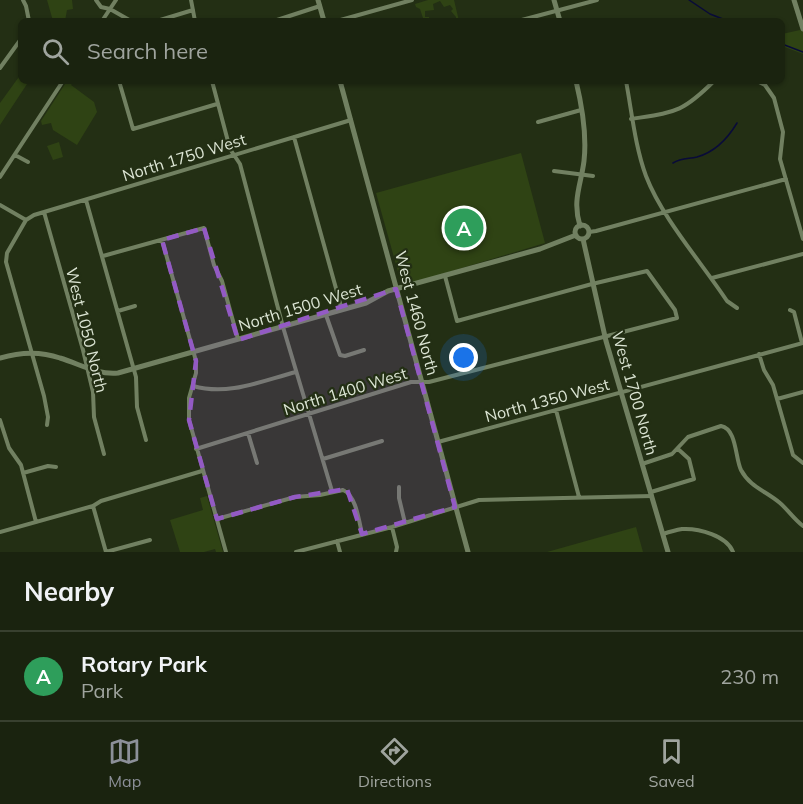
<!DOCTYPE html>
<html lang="en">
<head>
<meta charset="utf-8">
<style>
  body { margin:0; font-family:Mulish,sans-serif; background:#272f1d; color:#f1f3f6 }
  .you { position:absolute; left:464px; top:358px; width:21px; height:21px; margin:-15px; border:4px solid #fff; border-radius:50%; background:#1a73e8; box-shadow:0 0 0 9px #1a73e833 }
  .badge { display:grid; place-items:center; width:39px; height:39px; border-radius:50%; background:#8c9099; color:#fff; font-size:20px; font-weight:700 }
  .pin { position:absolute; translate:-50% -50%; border:3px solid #fff; box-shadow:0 2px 6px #0006 }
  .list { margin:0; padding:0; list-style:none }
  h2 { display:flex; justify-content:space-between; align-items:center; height:78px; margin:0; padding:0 24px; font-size:26px }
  h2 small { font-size:20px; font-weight:400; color:#9fa49e }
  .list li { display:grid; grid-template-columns:39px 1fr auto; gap:18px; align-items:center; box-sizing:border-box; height:90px; padding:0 24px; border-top:2px solid #38402f }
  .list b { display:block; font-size:22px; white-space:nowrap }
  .list p { margin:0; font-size:20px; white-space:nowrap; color:#9fa49e }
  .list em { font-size:20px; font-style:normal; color:#9fa49e }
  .icon { flex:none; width:33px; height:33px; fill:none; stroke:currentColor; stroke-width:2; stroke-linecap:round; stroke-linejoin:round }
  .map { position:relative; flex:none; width:803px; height:552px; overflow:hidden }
  .search { position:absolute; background:#1a230f; box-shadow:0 2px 4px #0004; left:18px; right:18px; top:18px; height:66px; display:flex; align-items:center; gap:15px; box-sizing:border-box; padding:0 21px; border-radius:9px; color:#9fa49e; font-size:22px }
  .sheet { height:168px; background:#1a230f }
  nav { display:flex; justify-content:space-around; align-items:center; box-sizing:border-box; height:84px; border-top:2px solid #38402f; background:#1a230f; font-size:16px; color:#9fa49e }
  nav a { display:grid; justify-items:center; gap:3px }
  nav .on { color:#8c9099 }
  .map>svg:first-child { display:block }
</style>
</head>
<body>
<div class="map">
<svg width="803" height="552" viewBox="0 0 803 552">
  <rect width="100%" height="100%" fill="#232f14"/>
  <path fill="#2f4314" d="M 47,0 L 72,0 L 73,9 L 67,10 L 65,21 L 53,21 Z
    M 428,0 L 454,0 L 459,21 L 456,21 L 456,17 L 451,11 L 453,9 L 450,5 L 444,7 L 440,1 L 433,4 L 434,10 L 425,11 L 425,17 L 429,17 L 429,21 L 424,21 L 420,9 L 416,7 L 415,4 Z
    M 800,30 L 803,31 L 803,54 L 782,46 L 782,34 Z
    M 21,74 L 21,81 L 29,81 L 0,125 L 0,103 Z
    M 67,81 L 74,81 L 71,85 L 94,102 L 97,112 L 77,145 L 53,130 L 51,123 L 42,125 L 41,121 Z
    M 59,142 L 63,157 L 53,160 L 47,146 Z
    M 521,153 L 545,243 L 402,286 L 376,193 Z
    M 207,496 L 223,552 L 216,552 L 215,549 L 204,552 L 180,552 L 170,520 L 203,510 L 200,498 Z
    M 636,527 L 643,552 L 547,552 Z"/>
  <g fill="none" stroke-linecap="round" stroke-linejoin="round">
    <path stroke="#090b39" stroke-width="1.5" d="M 689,0 L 710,14 L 728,21
      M 782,44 L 803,52
      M 673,163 C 681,158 688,159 697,157 C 715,152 728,138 737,123"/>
    <path stroke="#718061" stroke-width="4" d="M 23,0 L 26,6 L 29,21
      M 96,0 L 101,7 L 110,9 L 131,21
      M 191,0 L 195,21
      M 102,21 L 116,0
      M 157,21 L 193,10
      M 274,21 L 320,6
      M 337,21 L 412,0
      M 518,21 L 597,0
      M 0,68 L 21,39
      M 119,81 L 133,129 L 217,104
      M 212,81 L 230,149 L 240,164 L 283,327 L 332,491
      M 626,81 C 632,113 635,146 646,176 C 662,218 702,263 727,301 L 737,308
      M 757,81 L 765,85 L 774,98 L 783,132 L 780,159 L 803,239
      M 631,119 C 675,112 682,113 714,81
      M 538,122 L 581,110
      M 294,137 L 342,310
      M 15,155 L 28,162
      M 554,171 L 593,176
      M 0,177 L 63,81
      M 86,200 L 136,377 L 137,407 L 146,440
      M 0,205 L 26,220
      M 44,212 L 83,350 L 93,392 L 94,417 L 104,454
      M 26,220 L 34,215 L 351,120
      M 26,220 L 7,253 L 6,262 L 44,396 L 48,417 L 47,425
      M 589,232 L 596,231 L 786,179
      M 162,240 L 196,361 L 196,373 L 189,398 L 189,420 L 226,552
      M 103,256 L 204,228 L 214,265 L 222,281 L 238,339
      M 712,278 L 803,254
      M 790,310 L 794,312 L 802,343
      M 118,311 L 135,306
      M 326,315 L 340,355 L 345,356 L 364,350
      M 759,354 L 764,370 L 773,385 L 793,455 L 803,463
      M 193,386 C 229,396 261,381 296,372
      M 777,399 L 803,392
      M 556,410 L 579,497
      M 0,420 L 9,448 L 21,465 L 36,522
      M 248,433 L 257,463
      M 438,442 L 803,343
      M 196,449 L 411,382 L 429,382 L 677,318 L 675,310 L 647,271 L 592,284 L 457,321 L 445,276
      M 323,459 L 382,441
      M 642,464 L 672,454 L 688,437 L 721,426 C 737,429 735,458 741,470 C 750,487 766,491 780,503 C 788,510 794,519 803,526
      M 23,473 L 48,466 L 56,467
      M 399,487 L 399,498 L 405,523
      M 651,492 L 694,479 L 689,459 L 678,449
      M 93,506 L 106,552
      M 217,519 L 295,497 L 320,495 L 343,490 C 356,495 359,521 362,534
      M 392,527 L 397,547 L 396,552
      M 0,532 L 93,506 L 101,501 L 202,471
      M 663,534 C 669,532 676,530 682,529 C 699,528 727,536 733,552
      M 337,541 L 340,552
      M 106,552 L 150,540
      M 296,552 L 392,527 L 479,500 L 652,496"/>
    <path stroke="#718061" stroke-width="5" d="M 318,0 L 324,21
      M 554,0 L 560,21
      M 794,0 L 803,29
      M 340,81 L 468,552
      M 576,81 C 582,106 587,135 584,161 C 581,185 572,200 580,226
      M575 232a7 7 0 1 1 14 0a7 7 0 1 1-14 0Z
      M 583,239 L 606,341 L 668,552
      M 0,358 C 20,352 40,351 60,358 C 80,364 97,375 118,373 L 366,303 L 388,291 L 540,249 L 576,235"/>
  </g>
  <path fill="#935ac4" fill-opacity="0.2" stroke="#935ac4" stroke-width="4.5" stroke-dasharray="12 8" stroke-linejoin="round" d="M 204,228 L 238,340 L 396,289 L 455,507 L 362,534 L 347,489 L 295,497 L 217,519 L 189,420 L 196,361 L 162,240 Z"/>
  <g text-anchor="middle" stroke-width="4.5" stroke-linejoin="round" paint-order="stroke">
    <g font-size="16" fill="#dce5d4" stroke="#232f14">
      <text transform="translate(184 157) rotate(-17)" y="6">North 1750 West</text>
      <text transform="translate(300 307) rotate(-17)" y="6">North 1500 West</text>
      <text transform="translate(417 313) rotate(75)" y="6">West 1460 North</text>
      <text transform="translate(87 330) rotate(76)" y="6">West 1050 North</text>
      <text transform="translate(345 391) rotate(-17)" y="6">North 1400 West</text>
      <text transform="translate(635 393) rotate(74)" y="6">West 1700 North</text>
      <text transform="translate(547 400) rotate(-15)" y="6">North 1350 West</text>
    </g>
  </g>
</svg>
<div class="you"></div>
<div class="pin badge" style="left:464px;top:228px;background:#2e9e5b">A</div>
<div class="search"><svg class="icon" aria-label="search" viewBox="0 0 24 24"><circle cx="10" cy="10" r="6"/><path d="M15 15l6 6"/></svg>Search here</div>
</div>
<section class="sheet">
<h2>Nearby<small></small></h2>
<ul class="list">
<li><span class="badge" style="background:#2e9e5b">A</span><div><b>Rotary Park</b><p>Park</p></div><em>230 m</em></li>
</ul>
</section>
<nav>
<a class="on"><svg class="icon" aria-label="map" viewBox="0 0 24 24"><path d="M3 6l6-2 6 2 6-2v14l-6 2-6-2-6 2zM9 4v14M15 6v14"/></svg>Map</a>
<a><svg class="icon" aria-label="directions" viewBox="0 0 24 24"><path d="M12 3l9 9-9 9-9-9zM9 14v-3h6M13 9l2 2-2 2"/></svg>Directions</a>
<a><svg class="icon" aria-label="saved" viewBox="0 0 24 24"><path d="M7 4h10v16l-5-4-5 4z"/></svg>Saved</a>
</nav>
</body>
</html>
